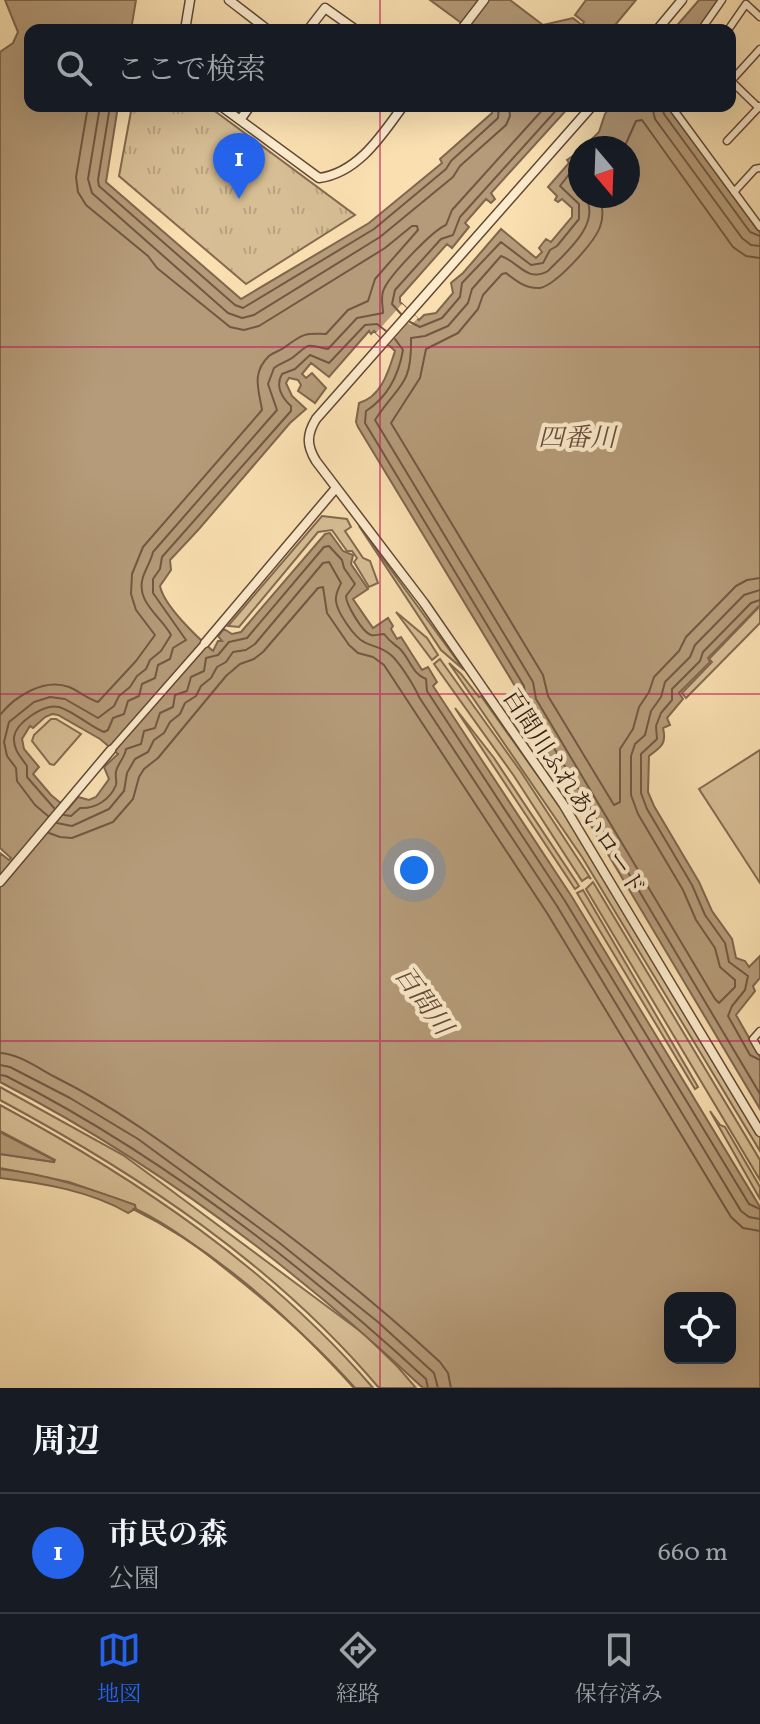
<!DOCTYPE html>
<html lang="ja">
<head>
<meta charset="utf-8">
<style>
  body { margin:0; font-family:Vollkorn,"Noto Serif JP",serif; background:#242831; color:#f1f3f6 }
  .controls { position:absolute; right:24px; bottom:24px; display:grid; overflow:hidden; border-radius:16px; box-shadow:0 8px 32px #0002 }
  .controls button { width:72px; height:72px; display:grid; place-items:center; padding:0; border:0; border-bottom:2px solid #363941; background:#171b24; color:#f1f3f6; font:40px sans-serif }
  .compass { position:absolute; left:568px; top:136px; width:72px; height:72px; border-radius:50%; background:#171b24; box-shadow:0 8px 32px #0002; rotate:161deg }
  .you { position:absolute; left:414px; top:870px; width:28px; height:28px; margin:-20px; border:6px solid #fff; border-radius:50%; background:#1a73e8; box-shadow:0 0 0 12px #1a73e833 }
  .badge { display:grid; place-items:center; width:52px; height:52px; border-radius:50%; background:#2563eb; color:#fff; font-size:26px; font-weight:700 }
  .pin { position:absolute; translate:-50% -66px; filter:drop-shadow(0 2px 4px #0008) }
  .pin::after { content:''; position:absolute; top:42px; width:28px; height:24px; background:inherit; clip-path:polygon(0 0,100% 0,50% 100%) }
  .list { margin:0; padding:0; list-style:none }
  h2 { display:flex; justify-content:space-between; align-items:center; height:104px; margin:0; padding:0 32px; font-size:34px }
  h2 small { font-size:26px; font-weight:400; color:#9ea1a6 }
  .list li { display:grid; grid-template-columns:52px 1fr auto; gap:24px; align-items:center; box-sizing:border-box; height:120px; padding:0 32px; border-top:2px solid #363941 }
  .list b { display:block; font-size:30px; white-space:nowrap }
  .list p { margin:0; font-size:26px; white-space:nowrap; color:#9ea1a6 }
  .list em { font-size:26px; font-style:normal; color:#9ea1a6 }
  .icon { flex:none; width:44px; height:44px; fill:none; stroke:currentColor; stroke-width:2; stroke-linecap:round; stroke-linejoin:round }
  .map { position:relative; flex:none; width:760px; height:1388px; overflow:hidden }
  .search { position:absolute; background:#171b24; box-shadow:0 8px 32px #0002; left:24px; right:24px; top:24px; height:88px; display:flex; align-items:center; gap:20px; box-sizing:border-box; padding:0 28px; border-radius:16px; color:#9ea1a6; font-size:30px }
  .sheet { height:224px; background:#171b24 }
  nav { display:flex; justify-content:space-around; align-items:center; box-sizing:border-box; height:112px; border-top:2px solid #363941; background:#171b24; font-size:22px; color:#9ea1a6 }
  nav a { display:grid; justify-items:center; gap:4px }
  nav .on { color:#2563eb }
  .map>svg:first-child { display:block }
</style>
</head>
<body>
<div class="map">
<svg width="760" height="1388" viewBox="0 0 760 1388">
  <defs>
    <pattern id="park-tufts" width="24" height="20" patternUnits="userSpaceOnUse" patternTransform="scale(2)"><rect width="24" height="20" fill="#d7be95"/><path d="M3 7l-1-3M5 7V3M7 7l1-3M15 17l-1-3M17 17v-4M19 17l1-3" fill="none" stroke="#b9a37f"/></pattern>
  </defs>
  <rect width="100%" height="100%" fill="#fae0b1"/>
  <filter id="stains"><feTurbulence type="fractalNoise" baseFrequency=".0025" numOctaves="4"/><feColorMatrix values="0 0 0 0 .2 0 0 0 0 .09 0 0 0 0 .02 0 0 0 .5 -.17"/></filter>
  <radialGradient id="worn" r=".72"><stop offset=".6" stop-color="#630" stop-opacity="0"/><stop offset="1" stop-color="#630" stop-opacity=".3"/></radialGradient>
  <path fill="#d7be95" stroke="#836a50" stroke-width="2" d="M 322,516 L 347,519 L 351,527 L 345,531 L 363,558 L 370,561 L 378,583 L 369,587 L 354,562 L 357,558 L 352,551 L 347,551 L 332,530 L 318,532 L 239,627 L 228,626 Z
    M 359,526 L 464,670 L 441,650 Z
    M 760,606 L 760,623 L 686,698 L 682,693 L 712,662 L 709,659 Z
    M 396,612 L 427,638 L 438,655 L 432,660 Z
    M 440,659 L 521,772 L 591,879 L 588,877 L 582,881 L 514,776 L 434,664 Z
    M 449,663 L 461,674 L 479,697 L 481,696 L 578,832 L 760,1137 L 760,1151 L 582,857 Z
    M 455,708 L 494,758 L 579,886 L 575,889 Z
    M 51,719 L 56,719 L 81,734 L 54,765 L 50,764 L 32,741 L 34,735 Z
    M 760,750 L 760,883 L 699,789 Z
    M 593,882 L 760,1160 L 760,1180 L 586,889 Z
    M 583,890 L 698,1087 L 695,1089 L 577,893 Z
    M 0,1087 L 123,1155 L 168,1188 L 364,1334 L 397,1366 L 416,1388 L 379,1388 C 275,1265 141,1176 0,1100 Z
    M 0,1105 C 137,1179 271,1269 373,1388 L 355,1388 C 318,1346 277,1310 233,1275 C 202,1250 171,1226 136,1209 L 135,1205 L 69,1182 L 0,1168 L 0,1154 L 54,1162 L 55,1160 L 0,1131 Z
    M 710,1111 L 720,1125 L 725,1127 L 760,1187 L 760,1199 Z"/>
  <path fill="url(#park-tufts)" stroke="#836a50" stroke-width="2" d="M 132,106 L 208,106 L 355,215 L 246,284 L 119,176 Z"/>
  <path fill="#b59b79" stroke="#7f664d" stroke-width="2" fill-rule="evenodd" d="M 5,0 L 136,0 L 131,30 L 30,30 L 30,106 L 118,106 L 106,182 L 241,299 L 369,223 L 442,163 L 440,159 L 492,113 L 491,106 L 570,106 L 491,193 L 495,199 L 491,203 L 486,199 L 465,223 L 469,227 L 452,248 L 447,244 L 400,297 L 400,302 L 419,320 L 424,315 L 436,313 L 453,293 L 451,283 L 463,273 L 501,229 L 536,258 L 542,252 L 539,248 L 546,239 L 551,242 L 572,217 L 572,208 L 562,199 L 558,202 L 555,200 L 557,196 L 548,187 L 569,163 L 567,160 L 580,151 L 580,196 L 628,196 L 628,148 L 583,148 L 599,132 L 605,114 L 611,106 L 668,106 L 760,233 L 760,605 L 708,658 L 710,662 L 679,693 L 683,699 L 667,718 L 670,725 L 663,728 C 667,744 661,747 649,756 L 648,792 L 654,806 L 699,882 L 712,911 L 732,939 L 736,958 L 745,961 L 749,967 L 760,956 L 760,978 L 753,986 L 755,991 L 736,1015 L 760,1057 L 760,1109 L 516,700 L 518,691 L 358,427 L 356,422 L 359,403 C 382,397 389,369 395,351 L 374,331 L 371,334 L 369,331 L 329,377 L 311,363 L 302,374 L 306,378 L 312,373 L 326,388 L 315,403 L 298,391 L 301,385 L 298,380 L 289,378 L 286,383 L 292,396 L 306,409 L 290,423 L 199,529 L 170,560 L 171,570 L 160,586 C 164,606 197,637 213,651 L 218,641 L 222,641 L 218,636 L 224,629 L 232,634 L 241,632 L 325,534 L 330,533 L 343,551 L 353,555 L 351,564 L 368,589 L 353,599 L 373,628 L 388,618 L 393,626 L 391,629 L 397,639 L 401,637 L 422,670 L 428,667 L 437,682 L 433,686 L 572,897 L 760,1207 L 760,1388 L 423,1388 C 296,1269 155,1162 0,1082 L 0,853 L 9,860 L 11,858 L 0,848 L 0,52 L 13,43 L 18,32 ZM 52,714 L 58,715 L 100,739 L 118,754 L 104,767 L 109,779 L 96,797 L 89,800 L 78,797 L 68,809 L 51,795 L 33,774 L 39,767 L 24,749 L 22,739 L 30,726 L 33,728 L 45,717 ZM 670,1298 L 730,1298 L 730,1358 L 670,1358 Z
    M 430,0 L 510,0 L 543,25 L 573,18 L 582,25 L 584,22 L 575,15 L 586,0 L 636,0 L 611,30 L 471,30 Z
    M 699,0 L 720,0 L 699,30 L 673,30 Z
    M 0,1132 L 54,1160 L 54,1162 L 0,1154 Z
    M 0,1169 C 47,1174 91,1189 135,1205 L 135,1209 L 128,1213 C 91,1191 42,1183 0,1178 Z"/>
  <path fill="#fae0b1" d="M 402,304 L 418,318 L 411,325 L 408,323 L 389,345 L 376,333 Z"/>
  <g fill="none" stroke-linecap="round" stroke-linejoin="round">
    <path stroke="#725842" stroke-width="2" d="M 100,106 L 88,179 L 92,193 L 228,313 L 242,318 L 254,315 L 380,237 L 453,177 L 460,166 L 506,125 L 510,116 L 509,106
      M 110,106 L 98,180 L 99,186 L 235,305 L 243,308 L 374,229 L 446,169 L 451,161 L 498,118 L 499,106
      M 652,106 L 655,119 L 742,238 L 751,245 L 760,246
      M 662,106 L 664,114 L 750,232 L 760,236
      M 624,148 L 636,121 L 642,120 L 733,247 L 746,256 L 760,258
      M 585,196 C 602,224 566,252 548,271 C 527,283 519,262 501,256 L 472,289 L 468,303 L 448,326 L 425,336 L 411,338 C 412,387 399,383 375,420 L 533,682 L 536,699 L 715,999 L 719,1003 L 735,987 L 735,980 L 720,967 L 715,948 L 696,920 L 683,890 L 638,814 L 631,795 L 631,756 L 635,744 L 645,735 L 651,711 L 661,697 L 665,682 L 690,657 L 695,645 L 744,595 L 760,590
      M 599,196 C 603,206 604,216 600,227 C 594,243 556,285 540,288 C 526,289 516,281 506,273 L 502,274 L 483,295 L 478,309 L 458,333 L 426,349 L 420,378 L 391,423 L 543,675 L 548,696 L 614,805 L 620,802 L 620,749 L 633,729 L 639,707 L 649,692 L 654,677 L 679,651 L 686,637 L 736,586 L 747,580 L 760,578
      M 401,314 L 392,304 L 395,290 L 441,239 L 453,235 L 460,217 L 560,106
      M 410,322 L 420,327 L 442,318 L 460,297 L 462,283 L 501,242 L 531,265 L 543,263 L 550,250 L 557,246 L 579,219 L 579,204 L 560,186 L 580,160
      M 395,339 L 403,350 C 399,373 388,397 366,411 L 365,423 L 524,686 L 526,701 L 760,1094
      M 760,600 L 751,603 L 703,652 L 700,661 L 672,689 L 672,700 L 661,713 L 656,726 L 657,739 L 641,754 L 641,793 L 647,809 L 692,885 L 705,915 L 725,943 L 729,962 L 748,976 L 745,990 L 732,1006 L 728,1016 L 750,1055 L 760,1060
      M 0,715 C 15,696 44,678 69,687 C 79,691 87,699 98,702 L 136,661 L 155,635 L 136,610 L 131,594 L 132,574 L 143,547 L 262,410 C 259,390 251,373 269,356 C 274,352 280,351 285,347 C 303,334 304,333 326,334 L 348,310 L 368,301 L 375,279 L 418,230 L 417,226 L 412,226 L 385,248 L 259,326 L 244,330 L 230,327 L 157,268 L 148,256 L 86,205 L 78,192 L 76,177 L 88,106
      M 54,808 L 27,777 L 27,766 C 21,757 13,750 14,737 C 16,723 44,703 59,707 C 75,712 89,726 104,732 L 108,730 L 113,718 L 124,714 L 128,701 L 139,696 L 142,684 L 155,678 L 158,665 L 170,659 L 173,648 L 186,640 L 153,593 L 153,579 L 160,569 L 162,557 L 291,411 L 291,406 C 282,398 275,386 282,374 L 295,369 L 310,355 L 329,363 L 365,325 L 377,324 L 386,331
      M 64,815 L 71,816 L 80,808 C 95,809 110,800 116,785 C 117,781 115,776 116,772 C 117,764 125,758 126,749 L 141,744 L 144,731 L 155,728 L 160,713 L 173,707 L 175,695 L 187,691 L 191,677 L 204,671 L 206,658 L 218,655 L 229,642 L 247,638 L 324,547 L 329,546 L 342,560 L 344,568 L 355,584 L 346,596 C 346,604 362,632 371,635 C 375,636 380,634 384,634 C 389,641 393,643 399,648 C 410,658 411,673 426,679 L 427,691 L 565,901 L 749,1204 L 760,1209
      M 48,816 L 35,805 L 17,781 L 16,768 L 7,756 L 4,742 L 9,722 L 34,702 L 50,697 L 65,699 L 98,718 L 114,706 L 119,696 L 130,687 L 137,676 L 146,669 L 150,660 L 161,651 L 171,635 C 161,616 135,602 143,577 C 146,568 151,561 153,552 L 277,410 L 268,384 L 274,368 C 280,363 286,362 292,358 C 311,343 304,344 328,349 L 357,318 L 383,313 C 383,306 380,296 384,289 C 390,275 433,230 446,225 L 452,210 L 546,106
      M 57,823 L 72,826 L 109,809 L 124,791 L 127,773 L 135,759 L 148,752 L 154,740 L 164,733 L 170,722 L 180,714 L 185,703 L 196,696 L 201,686 L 211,678 L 217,667 L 226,662 L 233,652 L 246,650 L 255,644 L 323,563 L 329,562 L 341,583 C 339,588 335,594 336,601 C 337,612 354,637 364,642 C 374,648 379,645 391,655 C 400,663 415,687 419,697 L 557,906 L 741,1211 L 749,1217 L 760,1219
      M 49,833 L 60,837 L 72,838 L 113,822 L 133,799 L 139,777 L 144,769 L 158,758 L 226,676 L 240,664 L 254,659 L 263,652 L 318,588 L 323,587 L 327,613 L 349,645 L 358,653 L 373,657 L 384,665 L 547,913 L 731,1217 L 743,1228 L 760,1231
      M 0,1053 C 19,1054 38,1068 55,1077 C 117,1108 172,1149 228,1190 C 302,1244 373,1300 440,1362 L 448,1373 L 451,1388
      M 0,1065 L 10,1067 L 70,1098 L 138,1139 L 277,1241 L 378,1322 L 434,1373 L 438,1388
      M 0,1075 L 6,1076 C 160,1154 299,1262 426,1379 L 428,1388"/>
    <path stroke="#7f664d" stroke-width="2" d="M 133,1209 C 218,1251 291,1319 354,1388"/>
    <defs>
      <path id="minor" d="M 701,30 L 722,0
        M 728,30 L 746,4 L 760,17
        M 730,80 L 759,108
        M 731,81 L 760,49
        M 671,106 L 760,227
        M 727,141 L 760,106
        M 734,192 L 755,169 L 760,168
        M 111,750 L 205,643
        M 760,1031 L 753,1039 L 760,1051"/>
      <path id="tertiary" d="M 229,0 L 268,30
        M 185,30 L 190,0
        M 308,30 L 325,8 L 356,30
        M 461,30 L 484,0
        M 657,30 L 682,0
        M 221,106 L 319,178 C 358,173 382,135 403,106
        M 592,106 L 316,419 C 307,434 306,445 316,461 L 424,603 L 563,804 L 760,1132
        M 240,120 L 250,106
        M 205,643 L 336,488
        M 0,882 L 111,750"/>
    </defs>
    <use href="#minor" stroke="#624835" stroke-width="9"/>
    <use href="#tertiary" stroke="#624835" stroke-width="11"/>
    <use href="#minor" stroke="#fcebcc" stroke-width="6"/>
    <use href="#tertiary" stroke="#fcebcc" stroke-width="8"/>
  </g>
  <path fill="none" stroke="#c2185b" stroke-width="2" stroke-opacity="0.55" d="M 380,0 L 380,30M 380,106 L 380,1388M 0,347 L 760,347M 0,694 L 760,694M 0,1041 L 760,1041"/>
  <g text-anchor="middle" stroke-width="8" stroke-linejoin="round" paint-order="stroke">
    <g font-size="24" fill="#2f160c" stroke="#fcebcc">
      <text transform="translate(574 792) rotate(57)" y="8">百間川ふれあいロード</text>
    </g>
    <g font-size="26" font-style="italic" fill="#654b38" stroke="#fcebcc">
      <text x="577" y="446">四番川</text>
      <text transform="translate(424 1000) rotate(54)" y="9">百間川</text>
    </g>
  </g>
  <rect width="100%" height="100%" filter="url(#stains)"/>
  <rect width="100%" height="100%" fill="url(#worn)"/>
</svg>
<div class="controls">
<button><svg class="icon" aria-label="locate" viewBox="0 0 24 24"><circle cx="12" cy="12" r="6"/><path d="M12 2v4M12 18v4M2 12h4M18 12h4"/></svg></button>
</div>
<svg class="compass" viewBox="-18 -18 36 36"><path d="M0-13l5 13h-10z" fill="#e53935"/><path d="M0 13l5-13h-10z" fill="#9ea1a6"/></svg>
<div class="you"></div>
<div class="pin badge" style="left:239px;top:199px">1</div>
<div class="search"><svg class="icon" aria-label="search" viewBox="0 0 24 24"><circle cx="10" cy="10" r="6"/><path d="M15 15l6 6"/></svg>ここで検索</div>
</div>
<section class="sheet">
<h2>周辺<small></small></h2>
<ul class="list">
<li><span class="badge">1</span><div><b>市民の森</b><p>公園</p></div><em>660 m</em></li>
</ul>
</section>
<nav>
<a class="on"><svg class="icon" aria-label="map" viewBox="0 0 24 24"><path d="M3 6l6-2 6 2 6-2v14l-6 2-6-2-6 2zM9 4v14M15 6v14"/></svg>地図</a>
<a><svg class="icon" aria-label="directions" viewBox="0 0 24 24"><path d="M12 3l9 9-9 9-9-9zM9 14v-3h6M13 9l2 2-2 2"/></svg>経路</a>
<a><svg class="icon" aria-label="saved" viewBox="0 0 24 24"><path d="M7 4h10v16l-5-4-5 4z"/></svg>保存済み</a>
</nav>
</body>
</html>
